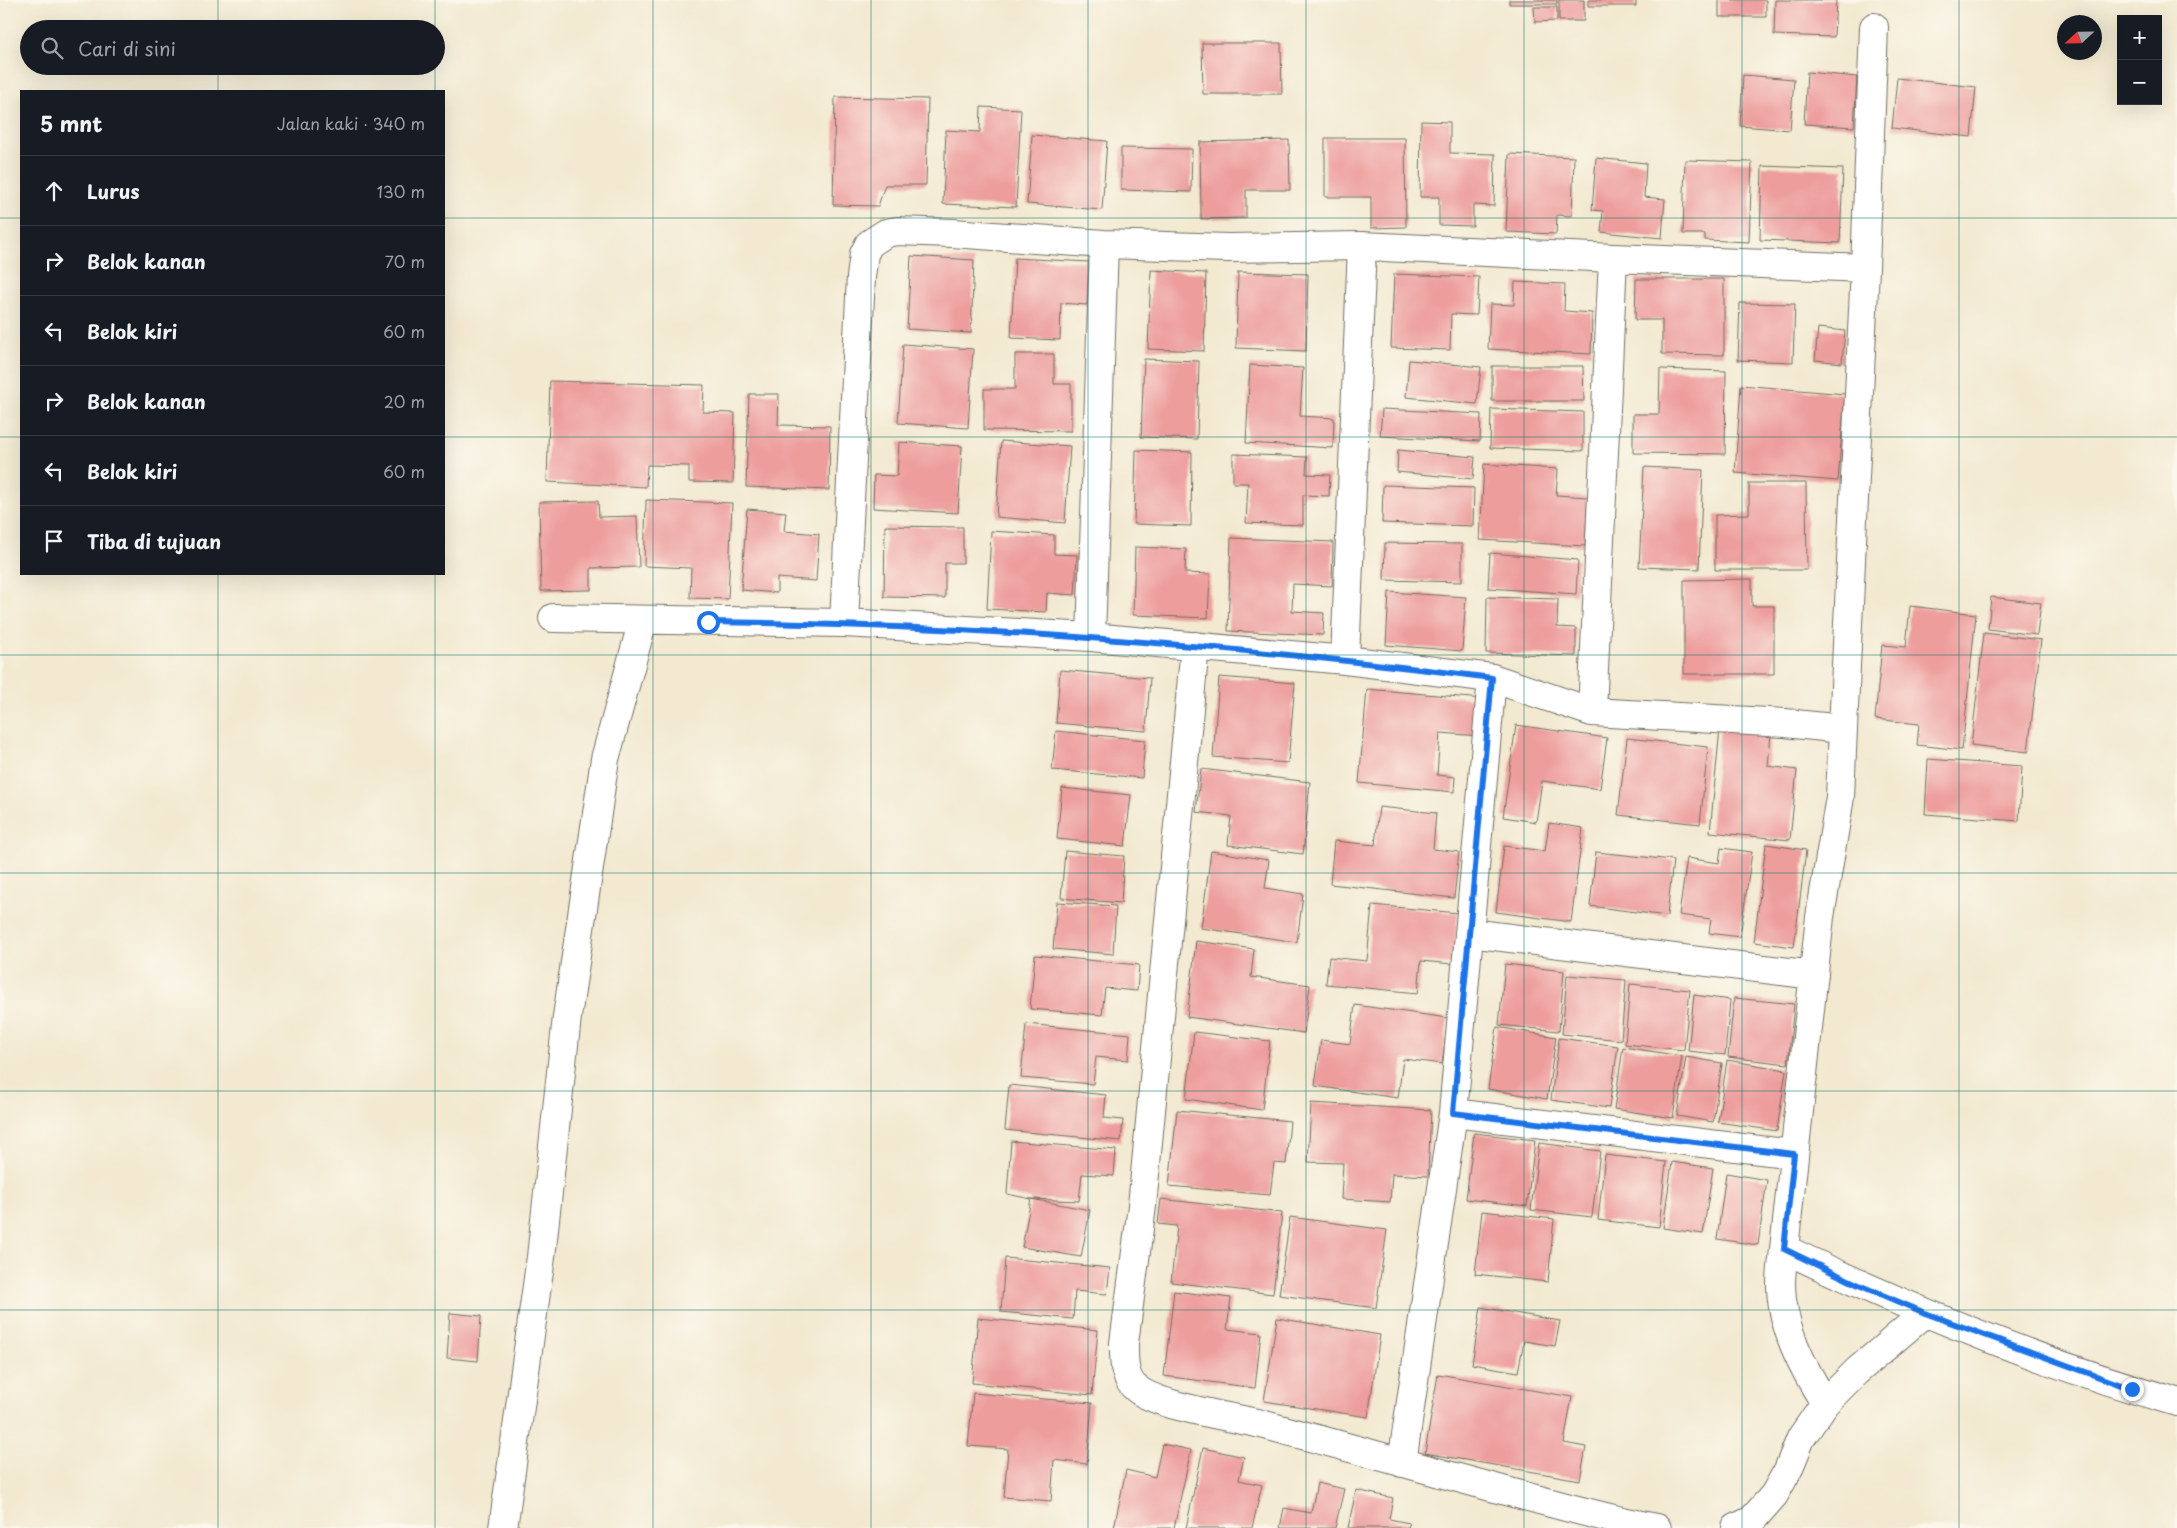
<!DOCTYPE html>
<html lang="id">
<head>
<meta charset="utf-8">
<style>
  body { margin:0; font-family:"Playpen Sans",sans-serif; background:#20242c; color:#f1f3f6 }
  .controls { position:absolute; right:15px; top:15px; display:grid; overflow:hidden; border-radius:0px; box-shadow:0 5px 20px #0002 }
  .controls button { width:45px; height:45px; display:grid; place-items:center; padding:0; border:0; border-bottom:1px solid #363941; background:#171b24; color:#f1f3f6; font:25px sans-serif }
  .compass { position:absolute; left:2057px; top:15px; width:45px; height:45px; border-radius:50%; background:#171b24; box-shadow:0 5px 20px #0002; rotate:248deg }
  .stop { position:absolute; width:15px; height:15px; margin:-11px; border:4px solid #1a73e8; border-radius:50%; background:#fff }
  .stop.end { background:#1a73e8; border-color:#fff; box-shadow:0 1px 5px #0008 }
  .list { margin:0; padding:0; list-style:none }
  h2 { display:flex; justify-content:space-between; align-items:center; height:65px; margin:0; padding:0 20px; font-size:21px }
  h2 small { font-size:16px; font-weight:400; color:#9ea1a6 }
  .list li { display:grid; grid-template-columns:32px 1fr auto; gap:15px; align-items:center; box-sizing:border-box; height:70px; padding:0 20px; border-top:1px solid #363941 }
  .list b { display:block; font-size:19px; white-space:nowrap }
  .list em { font-size:16px; font-style:normal; color:#9ea1a6 }
  .icon { flex:none; width:28px; height:28px; fill:none; stroke:currentColor; stroke-width:2; stroke-linecap:round; stroke-linejoin:round }
  .map { position:relative; flex:none; width:2177px; height:1528px; overflow:hidden }
  .search { position:absolute; background:#171b24; box-shadow:0 5px 20px #0002; left:20px; top:20px; width:425px; height:55px; display:flex; align-items:center; gap:12px; box-sizing:border-box; padding:0 18px; border-radius:28px; color:#9ea1a6; font-size:19px }
  .panel { position:absolute; background:#171b24; box-shadow:0 5px 20px #0002; left:20px; top:90px; width:425px; height:485px; border-radius:0px }
  .map>svg:first-child { display:block }
</style>
</head>
<body>
<div class="map">
<svg width="2177" height="1528" viewBox="0 0 2177 1528">
  <rect width="100%" height="100%" fill="#fbf7ec"/>
  <filter id="ink" filterUnits="userSpaceOnUse"><feTurbulence type="fractalNoise" baseFrequency=".02" numOctaves="2"/><feDisplacementMap in="SourceGraphic" scale="10" xChannelSelector="R" yChannelSelector="G"/><feConvolveMatrix kernelMatrix="1 2 1 2 8 2 1 2 1" color-interpolation-filters="sRGB"/></filter>
  <filter id="wash" filterUnits="userSpaceOnUse"><feTurbulence type="fractalNoise" baseFrequency=".0096" numOctaves="4" result="noise"/><feDisplacementMap in="SourceGraphic" scale="20" xChannelSelector="R" yChannelSelector="G"/><feGaussianBlur stdDeviation="1.12" result="paint"/><feColorMatrix in="noise" values="0 0 0 0 0 0 0 0 0 0 0 0 0 0 0 0 0 1.4 0 .05"/><feComposite in="paint" operator="in"/></filter>
  <g filter="url(#wash)">
    <rect width="100%" height="100%" fill="#f2e9d0"/>
    <g id="blocks">
      <path fill="#ed9d9c" d="M 1509,0 L 1557,0 L 1557,4 L 1509,4 Z
        M 1559,0 L 1584,0 L 1584,21 L 1559,21 Z
        M 1588,0 L 1636,0 L 1636,6 L 1588,6 Z
        M 1719,0 L 1766,0 L 1766,17 L 1719,17 Z
        M 1775,0 L 1836,0 L 1834,37 L 1774,35 Z
        M 1534,7 L 1557,7 L 1557,21 L 1535,22 Z
        M 1202,43 L 1281,43 L 1282,94 L 1203,94 Z
        M 1807,72 L 1857,77 L 1854,127 L 1804,124 Z
        M 1743,75 L 1794,79 L 1790,130 L 1740,126 Z
        M 1897,78 L 1976,87 L 1971,137 L 1892,128 Z
        M 835,97 L 928,99 L 926,185 L 885,185 L 878,206 L 833,205 Z
        M 981,107 L 1021,109 L 1016,207 L 943,204 L 946,130 L 980,132 Z
        M 1421,121 L 1450,122 L 1450,153 L 1495,154 L 1494,206 L 1473,205 L 1473,226 L 1439,225 L 1439,197 L 1420,197 Z
        M 1032,135 L 1107,141 L 1102,210 L 1027,204 Z
        M 1325,138 L 1405,138 L 1406,227 L 1371,228 L 1371,197 L 1325,197 Z
        M 1289,140 L 1290,190 L 1246,190 L 1246,218 L 1201,219 L 1200,142 Z
        M 1121,148 L 1192,149 L 1191,192 L 1121,190 Z
        M 1509,154 L 1574,157 L 1572,216 L 1557,215 L 1556,234 L 1506,232 Z
        M 1596,158 L 1646,163 L 1644,197 L 1665,199 L 1662,238 L 1601,232 L 1603,211 L 1592,210 Z
        M 1685,160 L 1752,162 L 1749,242 L 1705,240 L 1705,234 L 1683,234 Z
        M 1762,166 L 1843,169 L 1840,243 L 1760,240 Z
        M 911,256 L 974,260 L 971,333 L 907,329 Z
        M 1015,258 L 1089,262 L 1087,305 L 1061,303 L 1060,340 L 1011,338 Z
        M 1151,270 L 1206,273 L 1204,351 L 1148,349 Z
        M 1238,272 L 1308,274 L 1306,351 L 1236,348 Z
        M 1394,274 L 1479,277 L 1477,315 L 1451,314 L 1450,350 L 1391,348 Z
        M 1636,279 L 1724,279 L 1724,355 L 1662,354 L 1662,320 L 1635,320 Z
        M 1515,282 L 1565,284 L 1564,311 L 1592,313 L 1591,354 L 1488,349 L 1490,304 L 1514,305 Z
        M 1740,303 L 1795,304 L 1793,362 L 1738,360 Z
        M 1818,328 L 1845,331 L 1842,363 L 1815,360 Z
        M 903,344 L 973,349 L 968,428 L 898,423 Z
        M 1015,354 L 1054,354 L 1054,384 L 1071,384 L 1071,431 L 984,430 L 984,389 L 1015,389 Z
        M 1144,359 L 1199,361 L 1197,439 L 1141,437 Z
        M 1409,360 L 1481,367 L 1477,404 L 1406,397 Z
        M 1250,365 L 1303,368 L 1300,416 L 1334,418 L 1333,448 L 1246,443 Z
        M 1492,366 L 1583,366 L 1584,401 L 1492,401 Z
        M 1660,369 L 1726,371 L 1725,454 L 1633,453 L 1633,414 L 1659,414 Z
        M 550,381 L 704,385 L 703,412 L 735,413 L 733,483 L 689,482 L 689,466 L 647,465 L 646,487 L 547,482 Z
        M 1741,385 L 1845,394 L 1838,481 L 1735,473 Z
        M 749,394 L 779,394 L 778,425 L 830,426 L 829,490 L 746,487 Z
        M 1382,409 L 1481,414 L 1480,441 L 1380,436 Z
        M 1491,409 L 1583,412 L 1583,451 L 1490,448 Z
        M 1001,441 L 1070,446 L 1065,523 L 996,517 Z
        M 899,442 L 962,446 L 958,513 L 873,508 L 874,475 L 897,476 Z
        M 1136,450 L 1192,452 L 1191,526 L 1134,524 Z
        M 1398,450 L 1475,457 L 1473,479 L 1397,472 Z
        M 1233,454 L 1307,457 L 1306,474 L 1330,475 L 1329,496 L 1303,495 L 1303,525 L 1246,523 L 1248,483 L 1233,483 Z
        M 1484,464 L 1558,469 L 1556,495 L 1588,497 L 1585,546 L 1480,540 Z
        M 1644,467 L 1703,470 L 1699,569 L 1639,567 Z
        M 1749,483 L 1806,483 L 1807,570 L 1715,570 L 1715,515 L 1749,514 Z
        M 1383,485 L 1474,488 L 1473,526 L 1382,523 Z
        M 646,500 L 732,503 L 728,599 L 690,598 L 691,568 L 644,566 Z
        M 598,501 L 599,517 L 637,516 L 639,567 L 591,568 L 591,590 L 541,591 L 539,502 Z
        M 747,509 L 786,512 L 784,531 L 819,534 L 816,581 L 777,578 L 777,593 L 741,590 Z
        M 885,526 L 963,527 L 963,563 L 945,563 L 945,598 L 884,597 Z
        M 991,531 L 1054,535 L 1054,554 L 1077,555 L 1075,595 L 1047,593 L 1046,612 L 987,609 Z
        M 1231,538 L 1333,542 L 1332,586 L 1293,584 L 1292,611 L 1324,613 L 1323,635 L 1228,631 Z
        M 1385,543 L 1462,544 L 1462,582 L 1384,580 Z
        M 1135,547 L 1186,549 L 1185,573 L 1210,574 L 1208,618 L 1133,615 Z
        M 1490,553 L 1578,560 L 1576,594 L 1488,588 Z
        M 1752,579 L 1752,606 L 1774,606 L 1774,674 L 1684,674 L 1684,580 Z
        M 1389,592 L 1466,597 L 1462,651 L 1386,645 Z
        M 1487,597 L 1558,599 L 1557,627 L 1576,628 L 1576,656 L 1486,653 Z
        M 1991,597 L 2041,603 L 2037,635 L 1988,629 Z
        M 1910,606 L 1976,614 L 1962,750 L 1917,745 L 1919,724 L 1875,719 L 1882,645 L 1906,647 Z
        M 1984,633 L 2041,640 L 2028,752 L 1971,745 Z
        M 1060,670 L 1150,678 L 1146,731 L 1056,723 Z
        M 1219,677 L 1295,683 L 1288,763 L 1213,757 Z
        M 1367,689 L 1483,699 L 1480,736 L 1440,733 L 1437,775 L 1455,777 L 1454,792 L 1359,783 Z
        M 1516,725 L 1607,738 L 1600,789 L 1542,781 L 1536,822 L 1503,817 Z
        M 1720,728 L 1771,733 L 1768,766 L 1797,770 L 1790,840 L 1710,832 Z
        M 1056,731 L 1145,740 L 1142,778 L 1052,770 Z
        M 1627,738 L 1708,747 L 1700,824 L 1618,815 Z
        M 1928,759 L 2022,766 L 2019,821 L 1925,814 Z
        M 1201,769 L 1310,782 L 1303,854 L 1228,845 L 1231,816 L 1196,812 Z
        M 1062,788 L 1131,795 L 1125,846 L 1057,839 Z
        M 1379,807 L 1436,813 L 1433,849 L 1459,852 L 1454,898 L 1330,884 L 1334,841 L 1375,845 Z
        M 1549,823 L 1583,828 L 1571,922 L 1496,912 L 1504,846 L 1545,851 Z
        M 1766,844 L 1806,850 L 1794,947 L 1754,942 Z
        M 1721,848 L 1752,852 L 1740,937 L 1709,933 L 1711,919 L 1679,915 L 1687,858 L 1719,863 Z
        M 1065,851 L 1124,856 L 1121,903 L 1061,898 Z
        M 1211,851 L 1269,860 L 1265,888 L 1303,894 L 1297,942 L 1201,928 Z
        M 1596,852 L 1673,860 L 1667,916 L 1590,906 Z
        M 1057,902 L 1116,906 L 1113,954 L 1053,949 Z
        M 1372,905 L 1458,913 L 1453,964 L 1421,961 L 1418,993 L 1326,984 L 1329,957 L 1367,961 Z
        M 1196,941 L 1254,949 L 1251,977 L 1310,985 L 1304,1033 L 1187,1017 Z
        M 1035,955 L 1139,965 L 1137,991 L 1105,988 L 1102,1015 L 1030,1009 Z
        M 1505,964 L 1564,971 L 1559,1031 L 1499,1025 Z
        M 1567,975 L 1626,980 L 1621,1040 L 1562,1034 Z
        M 1630,984 L 1690,990 L 1684,1050 L 1625,1044 Z
        M 1694,995 L 1730,1000 L 1725,1055 L 1688,1051 Z
        M 1734,998 L 1794,1004 L 1788,1064 L 1728,1057 Z
        M 1355,1005 L 1448,1018 L 1442,1064 L 1403,1059 L 1398,1098 L 1315,1086 L 1321,1040 L 1350,1044 Z
        M 1026,1024 L 1130,1034 L 1128,1060 L 1096,1057 L 1093,1084 L 1021,1078 Z
        M 1497,1027 L 1556,1037 L 1547,1099 L 1488,1089 Z
        M 1194,1032 L 1270,1041 L 1262,1110 L 1186,1099 Z
        M 1559,1038 L 1618,1046 L 1609,1108 L 1551,1100 Z
        M 1623,1047 L 1682,1056 L 1673,1118 L 1614,1109 Z
        M 1686,1057 L 1722,1063 L 1713,1122 L 1677,1116 Z
        M 1727,1060 L 1786,1070 L 1777,1131 L 1718,1122 Z
        M 1009,1085 L 1106,1095 L 1104,1118 L 1123,1120 L 1121,1141 L 1005,1130 Z
        M 1311,1103 L 1431,1110 L 1428,1176 L 1392,1174 L 1390,1202 L 1341,1199 L 1343,1163 L 1308,1162 Z
        M 1177,1110 L 1290,1121 L 1286,1164 L 1274,1163 L 1270,1195 L 1169,1186 Z
        M 1474,1133 L 1535,1140 L 1527,1206 L 1466,1199 Z
        M 1011,1141 L 1116,1150 L 1114,1176 L 1082,1174 L 1079,1201 L 1031,1199 L 1090,1210 L 1081,1257 L 1022,1247 L 1031,1199 L 1007,1194 Z
        M 1539,1143 L 1600,1151 L 1592,1217 L 1531,1210 Z
        M 1605,1155 L 1666,1162 L 1659,1227 L 1598,1220 Z
        M 1672,1162 L 1713,1168 L 1703,1234 L 1663,1228 Z
        M 1726,1173 L 1767,1180 L 1758,1245 L 1717,1239 Z
        M 1161,1199 L 1282,1213 L 1273,1294 L 1171,1282 L 1177,1226 L 1158,1224 Z
        M 1482,1211 L 1554,1219 L 1548,1282 L 1475,1274 Z
        M 1290,1217 L 1387,1230 L 1376,1308 L 1279,1295 Z
        M 1005,1258 L 1110,1268 L 1107,1294 L 1075,1291 L 1073,1319 L 1001,1312 Z
        M 1174,1291 L 1231,1298 L 1227,1329 L 1261,1333 L 1255,1388 L 1164,1376 Z
        M 1481,1307 L 1560,1321 L 1555,1346 L 1524,1341 L 1518,1372 L 1472,1364 Z
        M 450,1313 L 481,1316 L 478,1361 L 447,1358 Z
        M 978,1318 L 1098,1330 L 1092,1395 L 972,1383 Z
        M 1277,1318 L 1380,1335 L 1368,1417 L 1264,1401 Z
        M 1438,1374 L 1572,1397 L 1564,1443 L 1586,1447 L 1580,1480 L 1425,1453 Z
        M 973,1393 L 1092,1403 L 1087,1464 L 1054,1460 L 1051,1501 L 1004,1497 L 1008,1449 L 968,1446 Z
        M 1162,1444 L 1191,1450 L 1174,1528 L 1114,1528 L 1126,1470 L 1155,1477 Z
        M 1203,1448 L 1244,1457 L 1239,1480 L 1262,1485 L 1252,1528 L 1186,1528 Z
        M 1317,1483 L 1344,1489 L 1335,1528 L 1280,1528 L 1284,1508 L 1311,1513 Z
        M 1356,1490 L 1393,1498 L 1389,1519 L 1409,1523 L 1408,1528 L 1348,1528 Z"/>
    </g>
  </g>
  <g filter="url(#ink)">
    <use href="#blocks" fill-opacity="0" stroke="#716e65" stroke-width="1"/>
    <g fill="none" stroke-linecap="round" stroke-linejoin="round">
      <defs>
        <path id="minor" d="M 553,618 L 844,623 L 1091,637 L 1345,660 L 1492,678 L 1592,712 L 1785,723 L 1843,729 L 1840,797 L 1820,917 L 1784,1249 C 1910,1309 2042,1364 2177,1402
          M 844,623 L 861,277 L 864,254 L 869,244 L 886,233 L 897,231 L 953,233 L 1104,244 L 1228,248 L 1362,246 L 1613,258 L 1865,268
          M 1091,637 L 1104,244
          M 1195,646 L 1142,1206 L 1124,1343 C 1124,1359 1123,1379 1137,1389 C 1158,1406 1231,1417 1261,1424 C 1346,1446 1431,1471 1517,1494 C 1563,1506 1610,1520 1657,1528
          M 1345,660 L 1362,246
          M 1592,712 L 1613,258
          M 1843,729 L 1865,268 L 1874,27
          M 1469,933 L 1814,975
          M 1453,1113 L 1794,1154
          M 1784,1249 C 1783,1261 1781,1273 1781,1284 C 1781,1327 1803,1368 1825,1403
          M 1402,1463 L 1453,1113 L 1492,678
          M 503,1528 L 541,1257 L 567,1017 L 605,759 L 643,620
          M 1736,1528 L 1752,1520 L 1774,1495 L 1788,1470 L 1801,1438 L 1825,1403 L 1857,1371 L 1925,1313"/>
      </defs>
      <use href="#minor" stroke="#716e65" stroke-width="30"/>
      <use href="#minor" stroke="#fff" stroke-width="28"/>
    </g>
  </g>
  <g fill="none" stroke-linecap="round" stroke-linejoin="round" filter="url(#ink)">
    <path stroke="#1a73e8" stroke-width="6" d="M 708,622 C 972,625 1231,645 1492,678 L 1453,1113 L 1794,1154 L 1784,1249 L 1861,1286 L 1925,1313 L 2132,1389"/>
  </g>
  <path fill="none" stroke="#0f766e" stroke-width="1" stroke-opacity="0.55" d="M 218,0 L 218,29M 435,0 L 435,29M 653,0 L 653,1528M 871,0 L 871,1528M 1088,0 L 1088,1528M 1306,0 L 1306,1528M 1524,0 L 1524,1528M 1742,0 L 1742,1528M 1959,0 L 1959,1528M 218,66 L 218,91M 435,66 L 435,91M 0,218 L 21,218M 444,218 L 2177,218M 0,437 L 21,437M 444,437 L 2177,437M 218,574 L 218,1528M 435,574 L 435,1528M 0,655 L 2177,655M 0,873 L 2177,873M 0,1091 L 2177,1091M 0,1310 L 2177,1310"/>
</svg>
<div class="controls">
<button>+</button>
<button>−</button>
</div>
<svg class="compass" viewBox="-18 -18 36 36"><path d="M0-13l5 13h-10z" fill="#e53935"/><path d="M0 13l5-13h-10z" fill="#9ea1a6"/></svg>
<div class="stop" style="left:708px;top:622px"></div>
<div class="stop end" style="left:2132px;top:1389px"></div>
<div class="search"><svg class="icon" aria-label="search" viewBox="0 0 24 24"><circle cx="10" cy="10" r="6"/><path d="M15 15l6 6"/></svg>Cari di sini</div>
<section class="panel">
<h2>5 mnt<small>Jalan kaki · 340 m</small></h2>
<ul class="list">
<li><svg class="icon" aria-label="ahead" viewBox="0 0 24 24"><path d="M12 20V5M6 11l6-6 6 6"/></svg><div><b>Lurus</b></div><em>130 m</em></li>
<li><svg class="icon" aria-label="right" viewBox="0 0 24 24"><path d="M7 20v-9h11M14 6l5 5-5 5"/></svg><div><b>Belok kanan</b></div><em>70 m</em></li>
<li><svg class="icon" aria-label="left" viewBox="0 0 24 24"><path d="M17 20v-9H6M10 6l-5 5 5 5"/></svg><div><b>Belok kiri</b></div><em>60 m</em></li>
<li><svg class="icon" aria-label="right" viewBox="0 0 24 24"><path d="M7 20v-9h11M14 6l5 5-5 5"/></svg><div><b>Belok kanan</b></div><em>20 m</em></li>
<li><svg class="icon" aria-label="left" viewBox="0 0 24 24"><path d="M17 20v-9H6M10 6l-5 5 5 5"/></svg><div><b>Belok kiri</b></div><em>60 m</em></li>
<li><svg class="icon" aria-label="arrive" viewBox="0 0 24 24"><path d="M6 21V4h12l-3 4 3 4H6"/></svg><div><b>Tiba di tujuan</b></div></li>
</ul>
</section>
</div>
</body>
</html>
